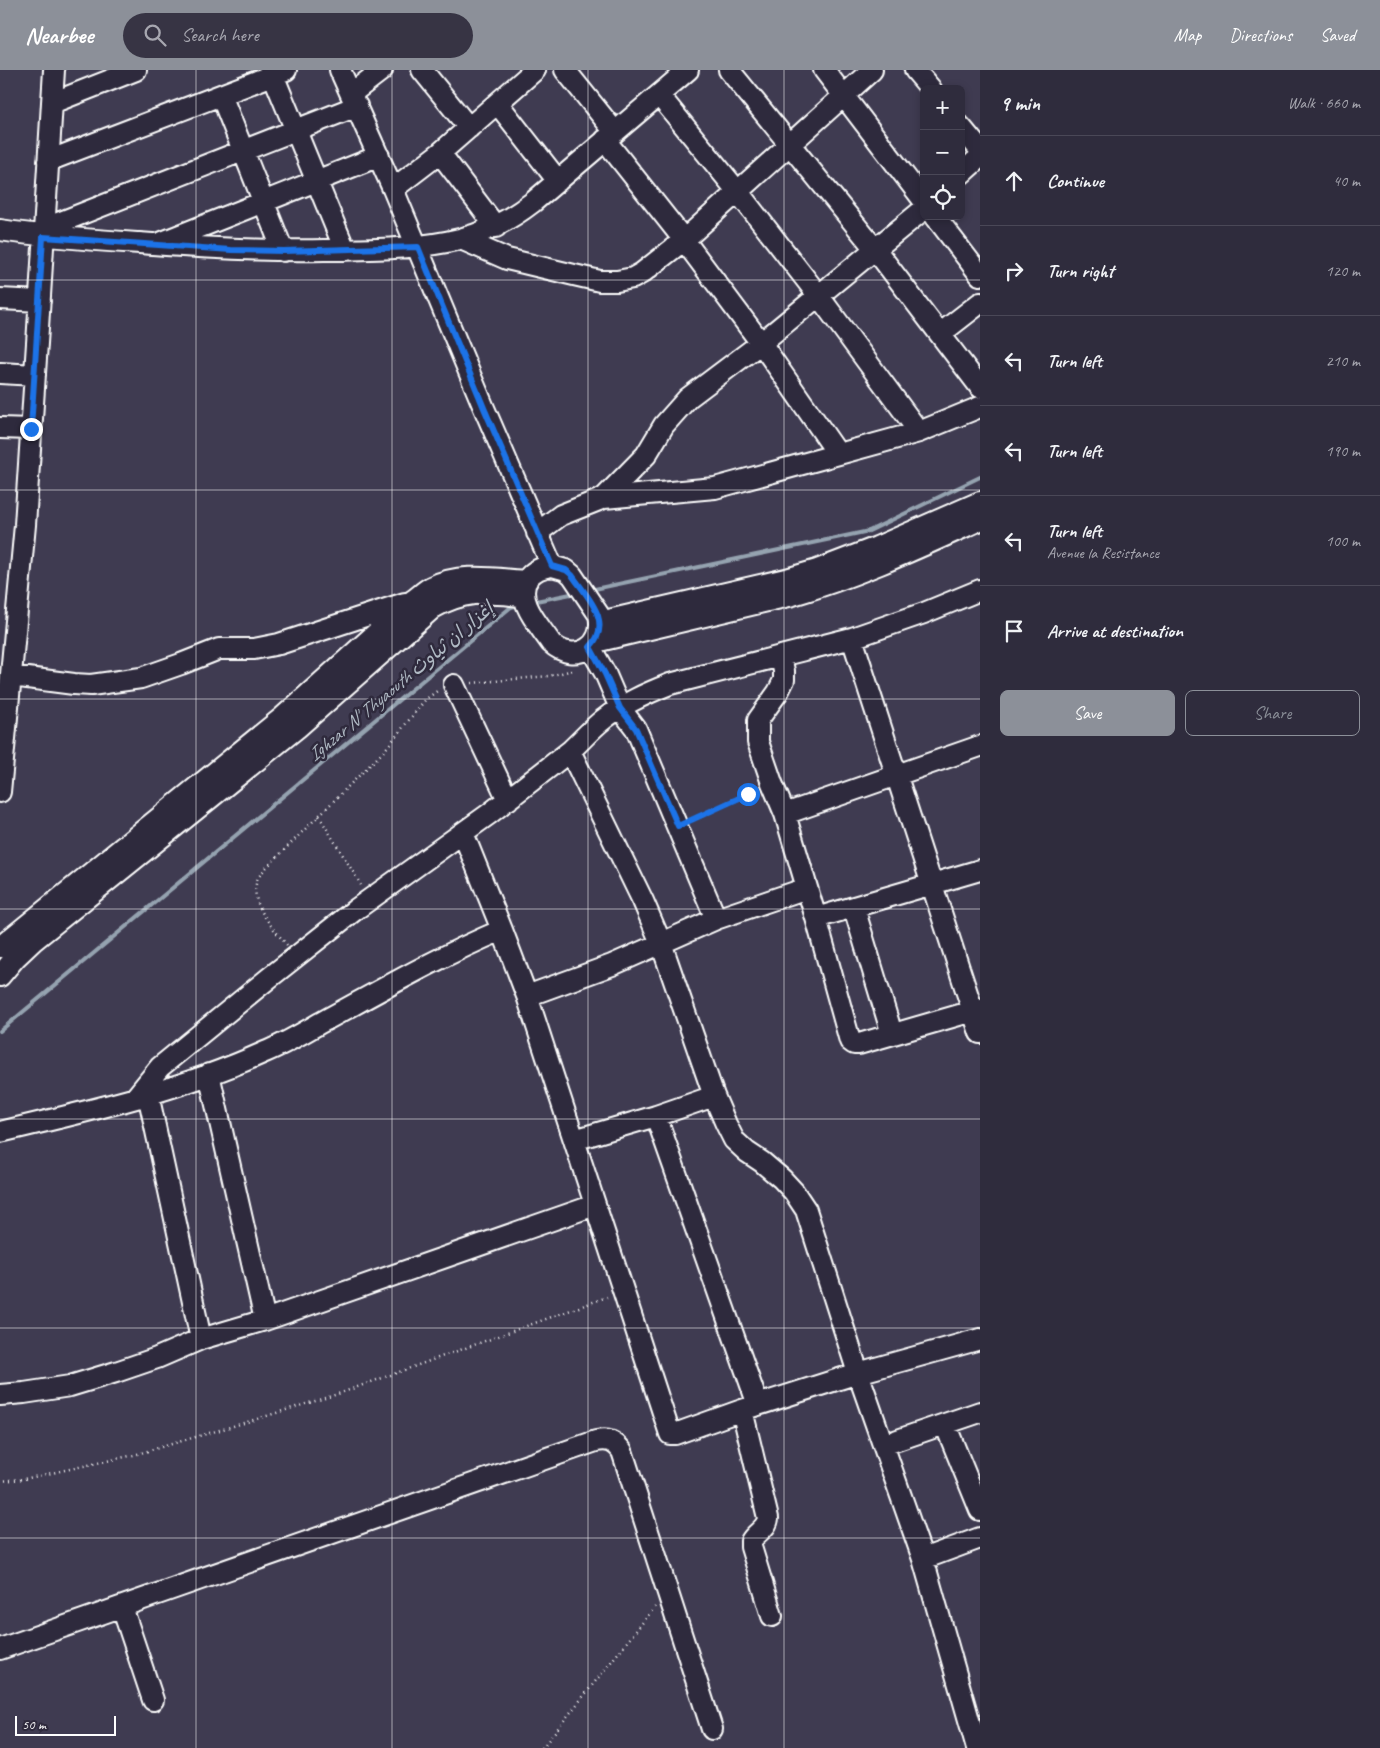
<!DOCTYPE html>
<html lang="en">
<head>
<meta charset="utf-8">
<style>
  body { margin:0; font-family:Caveat,"Playpen Sans Arabic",sans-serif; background:#373444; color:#f1f3f6 }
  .controls { position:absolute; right:15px; top:15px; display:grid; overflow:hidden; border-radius:8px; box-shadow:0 2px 8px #0003 }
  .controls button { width:45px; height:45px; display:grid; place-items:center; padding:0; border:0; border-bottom:1px solid #4a4857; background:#2f2c3d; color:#f1f3f6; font:25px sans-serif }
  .scale { position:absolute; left:15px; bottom:12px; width:101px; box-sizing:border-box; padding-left:5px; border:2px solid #fff; border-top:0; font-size:14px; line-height:18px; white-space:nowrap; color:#fff; -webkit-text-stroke:4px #2f2a3d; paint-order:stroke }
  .stop { position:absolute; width:15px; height:15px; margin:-11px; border:4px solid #1a73e8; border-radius:50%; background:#fff }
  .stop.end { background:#1a73e8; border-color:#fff; box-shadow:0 1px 5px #0008 }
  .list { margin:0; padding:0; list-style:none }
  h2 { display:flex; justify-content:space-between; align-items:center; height:65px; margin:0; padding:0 20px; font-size:21px }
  h2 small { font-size:16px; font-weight:400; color:#a7a7b0 }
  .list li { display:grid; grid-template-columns:32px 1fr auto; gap:15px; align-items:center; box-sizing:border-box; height:90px; padding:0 20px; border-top:1px solid #4a4857 }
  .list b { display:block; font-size:19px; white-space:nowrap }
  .list p { margin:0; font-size:16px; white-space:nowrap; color:#a7a7b0 }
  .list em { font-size:16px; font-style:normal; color:#a7a7b0 }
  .actions { display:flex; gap:10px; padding:15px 20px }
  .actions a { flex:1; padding:11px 0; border:1px solid #8c9099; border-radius:8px; text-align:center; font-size:18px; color:#8c9099 }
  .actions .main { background:#8c9099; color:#fff }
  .icon { flex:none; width:28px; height:28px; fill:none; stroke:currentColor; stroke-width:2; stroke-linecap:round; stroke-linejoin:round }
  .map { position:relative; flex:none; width:980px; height:1678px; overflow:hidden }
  header { display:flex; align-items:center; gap:30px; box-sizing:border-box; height:70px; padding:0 25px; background:#8c9099; color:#fff }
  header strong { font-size:24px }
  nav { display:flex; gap:28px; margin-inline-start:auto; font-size:18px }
  .search { width:350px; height:45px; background:#373444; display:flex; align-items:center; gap:12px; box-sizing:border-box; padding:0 18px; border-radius:28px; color:#a7a7b0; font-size:19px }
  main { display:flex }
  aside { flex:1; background:#2f2c3d }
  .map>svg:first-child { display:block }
</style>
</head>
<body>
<header>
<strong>Nearbee</strong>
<div class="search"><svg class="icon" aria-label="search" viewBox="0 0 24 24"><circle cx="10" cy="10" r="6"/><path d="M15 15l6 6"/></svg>Search here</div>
<nav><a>Map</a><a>Directions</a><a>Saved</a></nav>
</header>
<main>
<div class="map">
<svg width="980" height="1678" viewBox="0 0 980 1678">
  <rect width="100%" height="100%" fill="#3f3b51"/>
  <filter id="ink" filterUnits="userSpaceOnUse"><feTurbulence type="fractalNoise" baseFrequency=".02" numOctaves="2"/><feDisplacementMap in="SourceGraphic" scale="10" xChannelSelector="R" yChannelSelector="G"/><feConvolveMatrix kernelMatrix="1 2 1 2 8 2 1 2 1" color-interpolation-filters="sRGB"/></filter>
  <g filter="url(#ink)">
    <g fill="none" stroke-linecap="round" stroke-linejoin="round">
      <path stroke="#95a3b0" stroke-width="4" d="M 590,520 L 869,461 L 980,407
        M 531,532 L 576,523
        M 0,961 L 511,537 L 519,535"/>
      <defs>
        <path id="minor" d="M 271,0 L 345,180
          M 340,0 L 393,119 L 484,338 L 552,496
          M 422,0 L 469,58
          M 565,0 L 615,62
          M 729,0 L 875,179 L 980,317
          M 824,0 L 924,131
          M 915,0 L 931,19
          M 352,23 L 382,0
          M 221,25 L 283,181
          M 659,25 L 738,122 L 818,225 L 919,362
          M 52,33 L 136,0
          M 498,34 L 558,111
          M 961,57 L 980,80
          M 605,70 L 684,170 L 761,273 L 838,384
          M 440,83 L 496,157
          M 48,91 L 286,0
          M 961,104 L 980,87
          M 393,119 L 440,83 L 535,0
          M 935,146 L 980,205
          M 43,159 L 357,36
          M 0,160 C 46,167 93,170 139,173 C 201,178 262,181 324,180 C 370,179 415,180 460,169 C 488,162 511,149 533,132 L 688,0
          M 461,169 L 507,189 L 574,205 L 600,211 L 617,211 L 633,208 L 642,203 L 684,170 L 872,0
          M 160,173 L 379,86
          M 0,229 L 40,231
          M 940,264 L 980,233
          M 0,303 L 35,305
          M 0,358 L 31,359
          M 604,428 L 646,385 L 664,355 L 688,328 L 761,273 L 924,139
          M 537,463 L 561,445 L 604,428 L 715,418 L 919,362 L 980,337
          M 552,496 L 566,500 L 572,505 L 599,545 C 606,576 575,595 551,573 C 540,556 514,530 528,508 C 534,500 542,497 552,496 Z
          M 600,552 L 786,509 L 817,500 L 877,477 L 980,432
          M 852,568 L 980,963
          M 595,572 L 793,525 C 858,506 918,478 980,450
          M 781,586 L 784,601 L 784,610 L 778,622 L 758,650 L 758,672 L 772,713 L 785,744 L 816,848 L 850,971 L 854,974 L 859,974 L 980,939
          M 12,606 L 74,614 L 91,615 L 141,608 L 181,594 L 219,579 L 254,579 L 279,574 L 405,533
          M 454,615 L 508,730
          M 570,681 C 582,670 592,658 604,649 C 624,633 647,623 670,614 L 852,568 L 924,543 L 980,520
          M 0,722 L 25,455 L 38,258 L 54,0
          M 785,744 L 980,676
          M 463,763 L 502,860
          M 854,838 L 892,964
          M 816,848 L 980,800
          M 716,849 L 807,818
          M 0,877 L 283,647 L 412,531 C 418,527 424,521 431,517 C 460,502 495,509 527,511
          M 0,906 L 15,888 L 33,871 L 297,658 L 433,538 C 467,519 487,523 523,526
          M 527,926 L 670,1364 L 675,1364 L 742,1340 L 858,1303 L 980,1269
          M 209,1004 L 265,1250
          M 148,1024 L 201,1269
          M 135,1028 L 160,997 L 269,908 L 355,840 L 489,744 L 570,681 L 643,831 L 661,873 L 714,1026 L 726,1054 L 734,1070 L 747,1082 L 762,1092 L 782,1109 L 794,1122 L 806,1140 L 858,1303 L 923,1489 L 977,1678
          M 656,1046 L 758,1335
          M 0,1062 C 90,1041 181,1020 265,982 C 285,974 304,962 322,952 C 381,920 440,886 502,860 L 527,926 L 612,895 L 716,849 L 636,659 L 620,638 L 605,603 L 590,577
          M 574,1070 L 656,1046 L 714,1026
          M 0,1325 L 24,1323 L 70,1316 L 116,1302 L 157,1288 L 201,1269 L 265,1250 L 595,1135
          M 742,1340 L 768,1448 C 767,1459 756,1462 751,1471 L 751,1477 L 772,1546
          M 945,1354 L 980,1440
          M 883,1375 L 980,1342
          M 923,1489 L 980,1468
          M 122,1537 L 153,1630
          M 0,1579 L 596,1371 C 609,1369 614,1371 622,1381 L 712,1659"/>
      </defs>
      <use href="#minor" stroke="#fff" stroke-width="24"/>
      <path stroke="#fff" stroke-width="2.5" stroke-dasharray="1 4" stroke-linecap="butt" d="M 472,613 L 549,606 L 573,600
        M 319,746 L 361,815
        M 692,750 L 758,719
        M 287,875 C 273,858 247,832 258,808 C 260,805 263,801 266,798 L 384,681 L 426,629 L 440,619
        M 0,1411 L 24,1409 L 134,1385 L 247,1352 L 338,1324 L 607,1227
        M 542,1678 L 655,1537"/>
      <use href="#minor" stroke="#2f2a3d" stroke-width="20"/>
    </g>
  </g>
  <g fill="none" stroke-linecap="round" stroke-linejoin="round" filter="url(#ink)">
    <path stroke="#1a73e8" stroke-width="6" d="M 31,359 L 43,167 L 231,180 L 284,181 L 418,177 L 484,338 L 552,496 L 566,500 L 572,505 C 587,527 614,552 590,577 L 605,604 L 620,638 L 636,659 L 678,756 L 748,724"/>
  </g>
  <path fill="none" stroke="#fff" stroke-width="1" stroke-opacity="0.55" d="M 196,0 L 196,1678M 392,0 L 392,1678M 588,0 L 588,1678M 784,0 L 784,1678M 0,210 L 980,210M 0,420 L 980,420M 0,629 L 980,629M 0,839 L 980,839M 0,1049 L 980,1049M 0,1258 L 980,1258M 0,1468 L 980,1468"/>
  <g text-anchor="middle" stroke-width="5" stroke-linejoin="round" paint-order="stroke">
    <g font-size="19" font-style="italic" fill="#b0bac4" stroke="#2f2a3d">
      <text transform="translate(400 611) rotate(-40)" y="7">Ighzar N' Thyaouth إغزار ان ثياوث</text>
    </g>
  </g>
</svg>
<div class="controls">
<button>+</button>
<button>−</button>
<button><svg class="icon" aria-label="locate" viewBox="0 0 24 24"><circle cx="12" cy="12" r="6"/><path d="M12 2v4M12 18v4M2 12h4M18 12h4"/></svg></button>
</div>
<div class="scale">50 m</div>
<div class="stop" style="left:748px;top:724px"></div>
<div class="stop end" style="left:31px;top:359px"></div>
</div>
<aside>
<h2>9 min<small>Walk · 660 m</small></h2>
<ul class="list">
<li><svg class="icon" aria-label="ahead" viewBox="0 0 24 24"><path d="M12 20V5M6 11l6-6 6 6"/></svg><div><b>Continue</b></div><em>40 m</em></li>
<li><svg class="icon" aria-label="right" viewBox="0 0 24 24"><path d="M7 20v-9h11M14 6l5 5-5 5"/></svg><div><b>Turn right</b></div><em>120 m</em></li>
<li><svg class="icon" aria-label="left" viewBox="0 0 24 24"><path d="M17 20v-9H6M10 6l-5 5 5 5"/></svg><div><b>Turn left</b></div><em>210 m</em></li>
<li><svg class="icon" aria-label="left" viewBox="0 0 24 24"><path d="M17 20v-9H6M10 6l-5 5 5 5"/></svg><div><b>Turn left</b></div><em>190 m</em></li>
<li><svg class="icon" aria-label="left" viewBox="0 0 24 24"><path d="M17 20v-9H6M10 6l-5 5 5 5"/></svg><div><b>Turn left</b><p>Avenue la Resistance</p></div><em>100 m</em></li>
<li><svg class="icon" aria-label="arrive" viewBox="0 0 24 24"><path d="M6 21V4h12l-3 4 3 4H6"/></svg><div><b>Arrive at destination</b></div></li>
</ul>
<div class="actions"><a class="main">Save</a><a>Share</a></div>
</aside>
</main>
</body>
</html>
